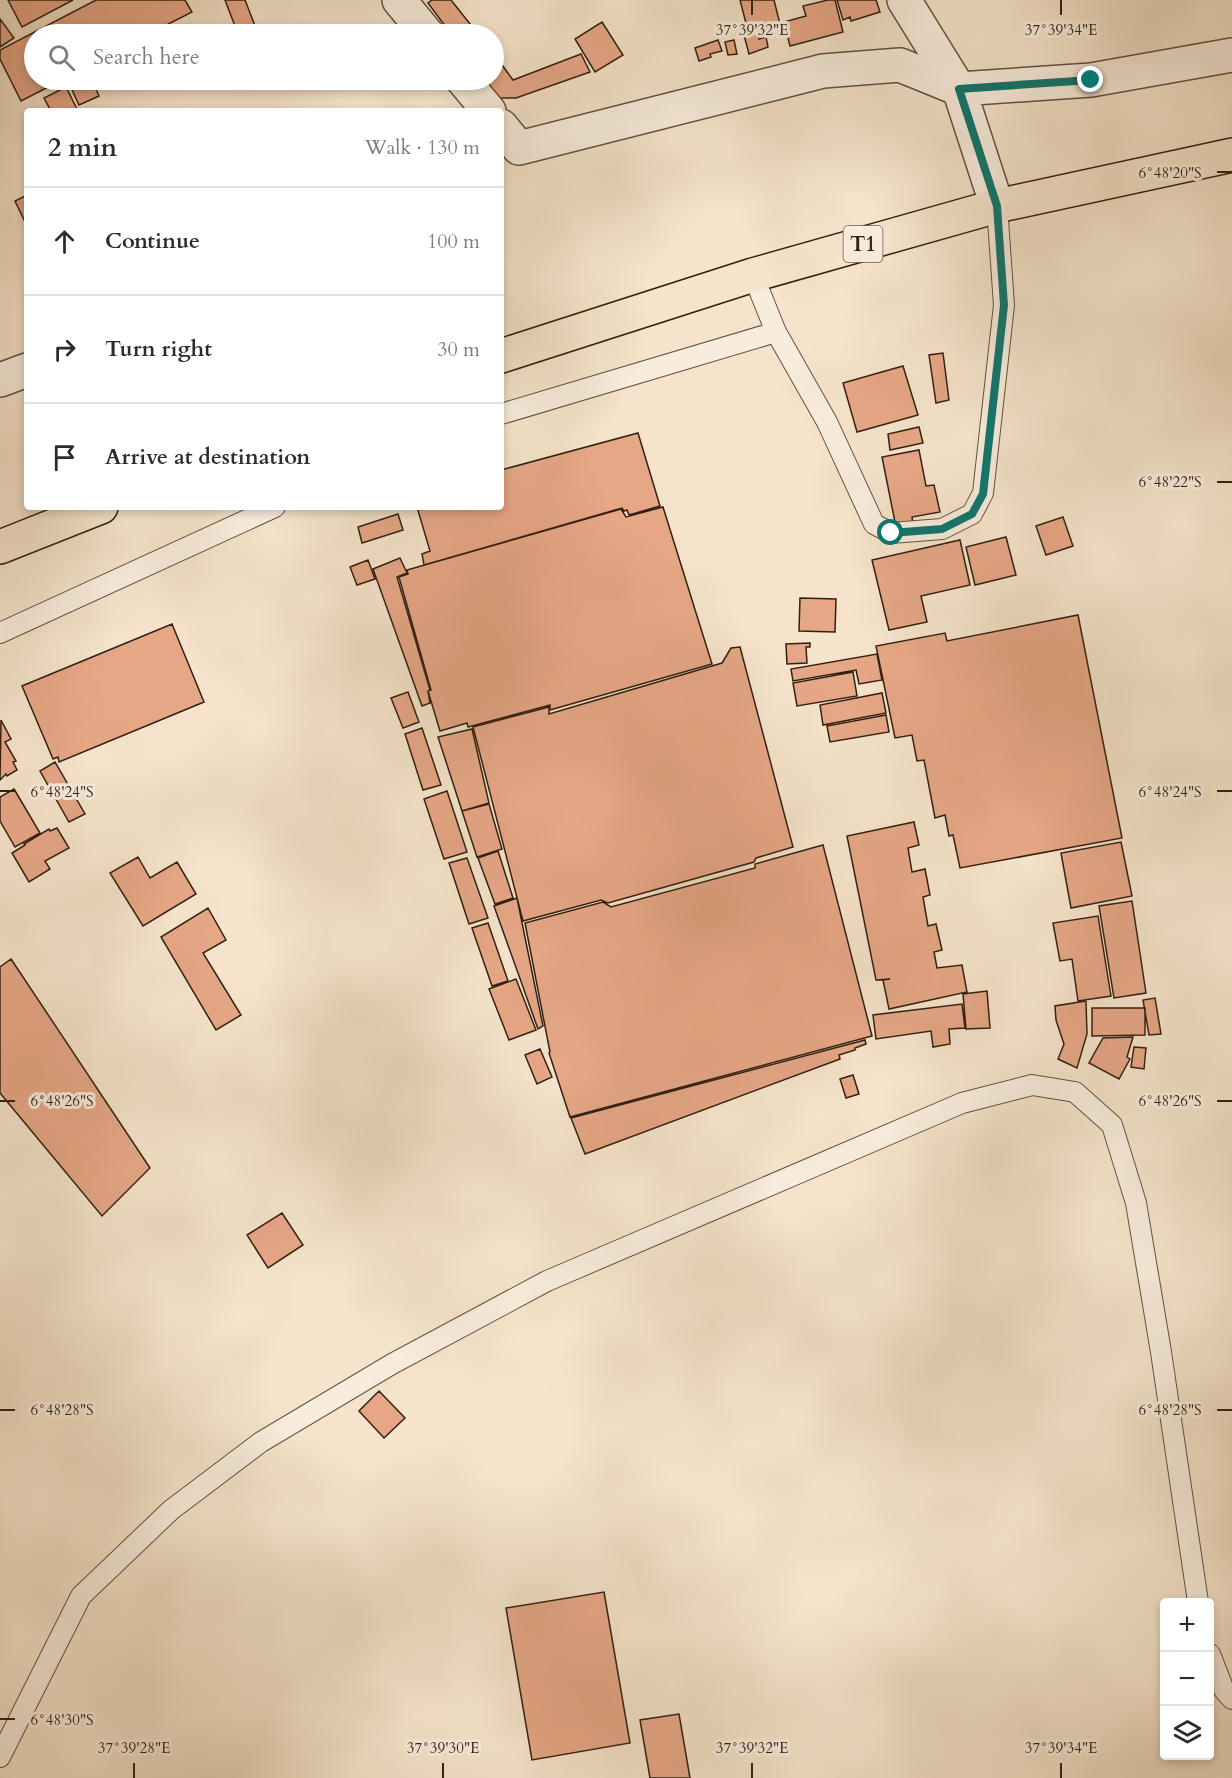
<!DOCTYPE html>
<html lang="en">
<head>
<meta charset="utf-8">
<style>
  body { margin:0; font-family:Cardo,serif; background:#f7f7f7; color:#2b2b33 }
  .controls { position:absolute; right:18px; bottom:18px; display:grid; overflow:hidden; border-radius:6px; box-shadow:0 3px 9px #0003 }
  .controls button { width:54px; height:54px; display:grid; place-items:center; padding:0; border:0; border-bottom:2px solid #e1e1e2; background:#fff; color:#2b2b33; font:30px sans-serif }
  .stop { position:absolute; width:18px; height:18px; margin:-14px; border:4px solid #0f766e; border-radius:50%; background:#fff }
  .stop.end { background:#0f766e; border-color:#fff; box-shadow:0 2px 6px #0008 }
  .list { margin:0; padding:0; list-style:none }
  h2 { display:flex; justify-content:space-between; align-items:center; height:78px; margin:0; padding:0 24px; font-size:26px }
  h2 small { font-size:20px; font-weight:400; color:#7c7c81 }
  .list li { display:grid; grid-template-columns:39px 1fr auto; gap:18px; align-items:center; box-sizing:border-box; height:108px; padding:0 24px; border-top:2px solid #e1e1e2 }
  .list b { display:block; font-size:22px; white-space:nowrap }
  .list em { font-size:20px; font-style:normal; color:#7c7c81 }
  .icon { flex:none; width:33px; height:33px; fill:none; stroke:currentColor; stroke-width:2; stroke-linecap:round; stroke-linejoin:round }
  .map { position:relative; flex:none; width:1232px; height:1778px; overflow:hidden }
  .search { position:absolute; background:#fff; box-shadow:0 3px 9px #0003; left:24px; top:24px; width:480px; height:66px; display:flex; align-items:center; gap:15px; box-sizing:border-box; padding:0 21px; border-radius:33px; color:#7c7c81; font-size:22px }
  .panel { position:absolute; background:#fff; box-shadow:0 3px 9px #0003; left:24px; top:108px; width:480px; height:402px; border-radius:6px }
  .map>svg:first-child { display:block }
</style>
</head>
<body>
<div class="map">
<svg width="1232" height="1778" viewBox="0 0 1232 1778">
  <rect width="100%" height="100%" fill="#f5e4cb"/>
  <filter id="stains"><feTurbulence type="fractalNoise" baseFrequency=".00333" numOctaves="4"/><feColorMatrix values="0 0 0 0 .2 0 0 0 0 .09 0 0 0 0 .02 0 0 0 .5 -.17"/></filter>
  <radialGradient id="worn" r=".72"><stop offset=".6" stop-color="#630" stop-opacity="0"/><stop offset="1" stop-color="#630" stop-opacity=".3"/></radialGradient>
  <path fill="#e6a786" stroke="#331f11" stroke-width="1.5" d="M 8,0 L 73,0 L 22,27 Z
    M 96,0 L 185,0 L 192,12 L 149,34 L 34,34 L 34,80 L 62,80 L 21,101 L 0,59 L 0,50 Z
    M 225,0 L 245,0 L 257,31 L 247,34 L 238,34 Z
    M 432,0 L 451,0 L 478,34 L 451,34 L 428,3 Z
    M 740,0 L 774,0 L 780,24 L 748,31 Z
    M 828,0 L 835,0 L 843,32 L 790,46 L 784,22 L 806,16 L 803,6 Z
    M 837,0 L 876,0 L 880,12 L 851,21 L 850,17 L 843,20 Z
    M 0,19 L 14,38 L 0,47 Z
    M 602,22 L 623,55 L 595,72 L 575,39 Z
    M 757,31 L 759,39 L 766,37 L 768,47 L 749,54 L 744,35 Z
    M 718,40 L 722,51 L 710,54 L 711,57 L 699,61 L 695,48 Z
    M 734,40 L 737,54 L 728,55 L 725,42 Z
    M 494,54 L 513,80 L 581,54 L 590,72 L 516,98 L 498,98 L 484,80 L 494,80 Z
    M 72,80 L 92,80 L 99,96 L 79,105 L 68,81 Z
    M 66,87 L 78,111 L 51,111 L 44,98 Z
    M 27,195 L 27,226 L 15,201 Z
    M 943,353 L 949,400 L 936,403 L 929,355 Z
    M 903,366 L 918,415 L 857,432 L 843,383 Z
    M 919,427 L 923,443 L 890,450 L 888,434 Z
    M 638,433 L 660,506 L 629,515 L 627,510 L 624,511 L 622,508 L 424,565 L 422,554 L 430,551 L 417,507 L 501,507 L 501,470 Z
    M 919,450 L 926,486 L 934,485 L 940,512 L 912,517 L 913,524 L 896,527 L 882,457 Z
    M 663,507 L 712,664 L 550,710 L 550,705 L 468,727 L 467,723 L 440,731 L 428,691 L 431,690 L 399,577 L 408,574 L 407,570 L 621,509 L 626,517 Z
    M 398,514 L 403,530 L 362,543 L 358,527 Z
    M 1063,517 L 1073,546 L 1046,555 L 1036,526 Z
    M 1006,537 L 1016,575 L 975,585 L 966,547 Z
    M 960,540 L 970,585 L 921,596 L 927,622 L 889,630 L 872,560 Z
    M 400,558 L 407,573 L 397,577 L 430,690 L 428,691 L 430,703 L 422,706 L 373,569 Z
    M 368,560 L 375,579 L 357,585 L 350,567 Z
    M 800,598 L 836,599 L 835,632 L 799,631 Z
    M 1078,615 L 1122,838 L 960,868 L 953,835 L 949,836 L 945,815 L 935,818 L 924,760 L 917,761 L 912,735 L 895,738 L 876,646 L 945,633 L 947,641 Z
    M 172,624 L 204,702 L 59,762 L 58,757 L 53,759 L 22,686 Z
    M 810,643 L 810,647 L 806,647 L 807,663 L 787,664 L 786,644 Z
    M 740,647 L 793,847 L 756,858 L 754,862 L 608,903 L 601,900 L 523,921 L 473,727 L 549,707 L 549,714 L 722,663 L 731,648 Z
    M 877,654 L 882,680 L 859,684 L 856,670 L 793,681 L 791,669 Z
    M 853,672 L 857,696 L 797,706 L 793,683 Z
    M 408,692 L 419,722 L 403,728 L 391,698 Z
    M 882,693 L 886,713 L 823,725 L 820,705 Z
    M 886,715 L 889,732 L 830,742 L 827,726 Z
    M 1,720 L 11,739 L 5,742 L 16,761 L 13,762 L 17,770 L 7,776 L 6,774 L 0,780 Z
    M 422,728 L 441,785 L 423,790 L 405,734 Z
    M 472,729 L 489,803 L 462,811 L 438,737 Z
    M 55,762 L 85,814 L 69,822 L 40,771 Z
    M 14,789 L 40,833 L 15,847 L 0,821 L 0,797 Z
    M 447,791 L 467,852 L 444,859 L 424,799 Z
    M 489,804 L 502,849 L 477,857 L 462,811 Z
    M 914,822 L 919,845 L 908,848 L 912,872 L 925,869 L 930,895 L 923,897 L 928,926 L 936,924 L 942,950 L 934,952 L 937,968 L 962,965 L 967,992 L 889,1009 L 883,980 L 890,979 L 876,980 L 847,836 Z
    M 57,828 L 69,848 L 45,861 L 50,869 L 29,882 L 12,853 L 25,845 L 24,844 L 49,829 L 50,831 Z
    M 1121,842 L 1132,896 L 1071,908 L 1061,853 Z
    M 823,845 L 872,1036 L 570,1117 L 549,1053 L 550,1052 L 525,923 L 603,902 L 611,907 L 755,868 L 755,864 Z
    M 498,851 L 513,898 L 495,904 L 478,858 Z
    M 138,857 L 150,878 L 177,862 L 196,894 L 143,926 L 110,873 Z
    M 467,858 L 488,918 L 469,924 L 449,863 Z
    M 517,898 L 543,1026 L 538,1029 L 494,906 Z
    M 1132,901 L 1146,993 L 1114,998 L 1099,906 Z
    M 208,908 L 226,940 L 203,953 L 241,1015 L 216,1030 L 161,937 Z
    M 1098,916 L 1111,996 L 1078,1001 L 1072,959 L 1060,961 L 1053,923 Z
    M 488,923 L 508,981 L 492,986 L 472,928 Z
    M 11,959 L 150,1168 L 102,1216 L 0,1093 L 0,967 Z
    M 516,979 L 536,1030 L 509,1040 L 489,989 Z
    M 987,991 L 990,1028 L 966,1029 L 963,994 Z
    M 1155,998 L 1161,1034 L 1149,1035 L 1143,1000 Z
    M 1086,1001 L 1087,1034 L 1077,1068 L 1058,1059 L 1064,1044 L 1056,1020 L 1055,1006 Z
    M 962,1004 L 965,1028 L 949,1029 L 950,1044 L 933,1047 L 931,1031 L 876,1039 L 873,1015 Z
    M 1092,1008 L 1145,1008 L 1145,1035 L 1092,1036 Z
    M 1133,1037 L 1127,1057 L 1130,1059 L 1119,1079 L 1089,1063 L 1103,1038 Z
    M 865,1040 L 866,1044 L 855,1048 L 855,1050 L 839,1055 L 840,1059 L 585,1154 L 571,1118 Z
    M 1134,1047 L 1146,1048 L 1144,1069 L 1131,1067 Z
    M 540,1049 L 552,1077 L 537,1084 L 525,1055 Z
    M 853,1075 L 859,1094 L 846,1098 L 840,1079 Z
    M 282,1213 L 303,1245 L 268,1268 L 247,1235 Z
    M 379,1391 L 405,1418 L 384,1438 L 359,1411 Z
    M 604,1592 L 630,1743 L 532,1760 L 506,1608 Z
    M 679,1714 L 690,1778 L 650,1778 L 640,1720 Z"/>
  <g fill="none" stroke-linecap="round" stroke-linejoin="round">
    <defs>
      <path id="service" d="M 753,275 L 776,332 L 827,422 L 874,524 L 891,533 L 942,529 L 972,514 L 983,493 L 1004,305 L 997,206
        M 501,414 L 776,332
        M 0,633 L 275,507
        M 1210,1654 L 1224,1690 L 1232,1699
        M 0,1757 L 81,1596 L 171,1510 L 261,1442 L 392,1364 L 547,1281 L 962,1103 L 1032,1085 L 1075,1092 L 1112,1125 L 1136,1203 L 1161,1352 L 1198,1602"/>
      <path id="minor" d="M 399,0 L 427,34
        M 904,0 L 959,89 L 1091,80 L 1232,55
        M 463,80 L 489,111
        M 501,126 L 519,148 L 823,71 L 900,65 L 959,89 L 997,206
        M 0,380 L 27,370"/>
      <path id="trunk" d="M 501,356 L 753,275 L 997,206 L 1232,155
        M 0,547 L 101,507"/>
    </defs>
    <use href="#service" stroke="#645040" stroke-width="22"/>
    <use href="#minor" stroke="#645040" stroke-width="36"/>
    <use href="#trunk" stroke="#331f11" stroke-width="36"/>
    <use href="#service" stroke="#f8eddd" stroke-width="20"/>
    <use href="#minor" stroke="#f8eddd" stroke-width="33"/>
    <use href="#trunk" stroke="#f5e4cb" stroke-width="33"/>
  </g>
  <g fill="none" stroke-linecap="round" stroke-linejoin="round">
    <path stroke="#0f766e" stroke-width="8" d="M 891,533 L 942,529 L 972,514 L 983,494 L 1004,305 L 997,206 L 959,89 L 1091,80"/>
  </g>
  <path fill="none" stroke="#331f11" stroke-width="2" d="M 752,0 L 752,15M 1061,0 L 1061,15M 1217,172 L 1232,172M 1217,482 L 1232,482M 0,791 L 15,791M 1217,791 L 1232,791M 0,1101 L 15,1101M 1217,1101 L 1232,1101M 0,1410 L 15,1410M 1217,1410 L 1232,1410M 0,1719 L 15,1719M 134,1763 L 134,1778M 443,1763 L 443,1778M 752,1763 L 752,1778M 1061,1763 L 1061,1778"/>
  <g text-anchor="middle" stroke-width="6" stroke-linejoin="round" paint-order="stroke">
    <rect fill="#f8eddd" stroke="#6e5d4e" stroke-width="1.5" x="843.5" y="226" width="39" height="36" rx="4.5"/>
    <g font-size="21" font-weight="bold" fill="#331f11">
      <text x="863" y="251">T1</text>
    </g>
  </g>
  <g font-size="15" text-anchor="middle" fill="#331f11" stroke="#f8eddd" stroke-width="6" stroke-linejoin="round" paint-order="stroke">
    <text x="752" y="35">37°39'32"E</text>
    <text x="1061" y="35">37°39'34"E</text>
    <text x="1170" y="178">6°48'20"S</text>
    <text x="1170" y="487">6°48'22"S</text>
    <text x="62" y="797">6°48'24"S</text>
    <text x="1170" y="797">6°48'24"S</text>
    <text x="62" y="1106">6°48'26"S</text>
    <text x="1170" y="1106">6°48'26"S</text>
    <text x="62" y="1415">6°48'28"S</text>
    <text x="1170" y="1415">6°48'28"S</text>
    <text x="62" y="1725">6°48'30"S</text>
    <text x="134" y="1753">37°39'28"E</text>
    <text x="443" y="1753">37°39'30"E</text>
    <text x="752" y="1753">37°39'32"E</text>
    <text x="1061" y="1753">37°39'34"E</text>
  </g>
  <rect width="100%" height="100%" filter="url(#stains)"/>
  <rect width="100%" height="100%" fill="url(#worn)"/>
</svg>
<div class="controls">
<button>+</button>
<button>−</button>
<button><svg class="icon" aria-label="layers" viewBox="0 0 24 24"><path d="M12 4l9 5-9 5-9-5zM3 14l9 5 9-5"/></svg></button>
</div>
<div class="stop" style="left:891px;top:533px"></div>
<div class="stop end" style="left:1091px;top:80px"></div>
<div class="search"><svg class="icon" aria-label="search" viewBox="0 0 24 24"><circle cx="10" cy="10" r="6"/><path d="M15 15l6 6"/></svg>Search here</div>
<section class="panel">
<h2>2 min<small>Walk · 130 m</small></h2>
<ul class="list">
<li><svg class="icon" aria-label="ahead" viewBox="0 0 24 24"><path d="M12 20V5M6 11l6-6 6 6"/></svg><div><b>Continue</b></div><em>100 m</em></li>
<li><svg class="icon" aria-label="right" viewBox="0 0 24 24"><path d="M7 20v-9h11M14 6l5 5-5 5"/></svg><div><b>Turn right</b></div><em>30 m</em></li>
<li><svg class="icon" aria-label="arrive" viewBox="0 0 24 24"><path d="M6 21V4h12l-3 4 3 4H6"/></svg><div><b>Arrive at destination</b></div></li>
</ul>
</section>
</div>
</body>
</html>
